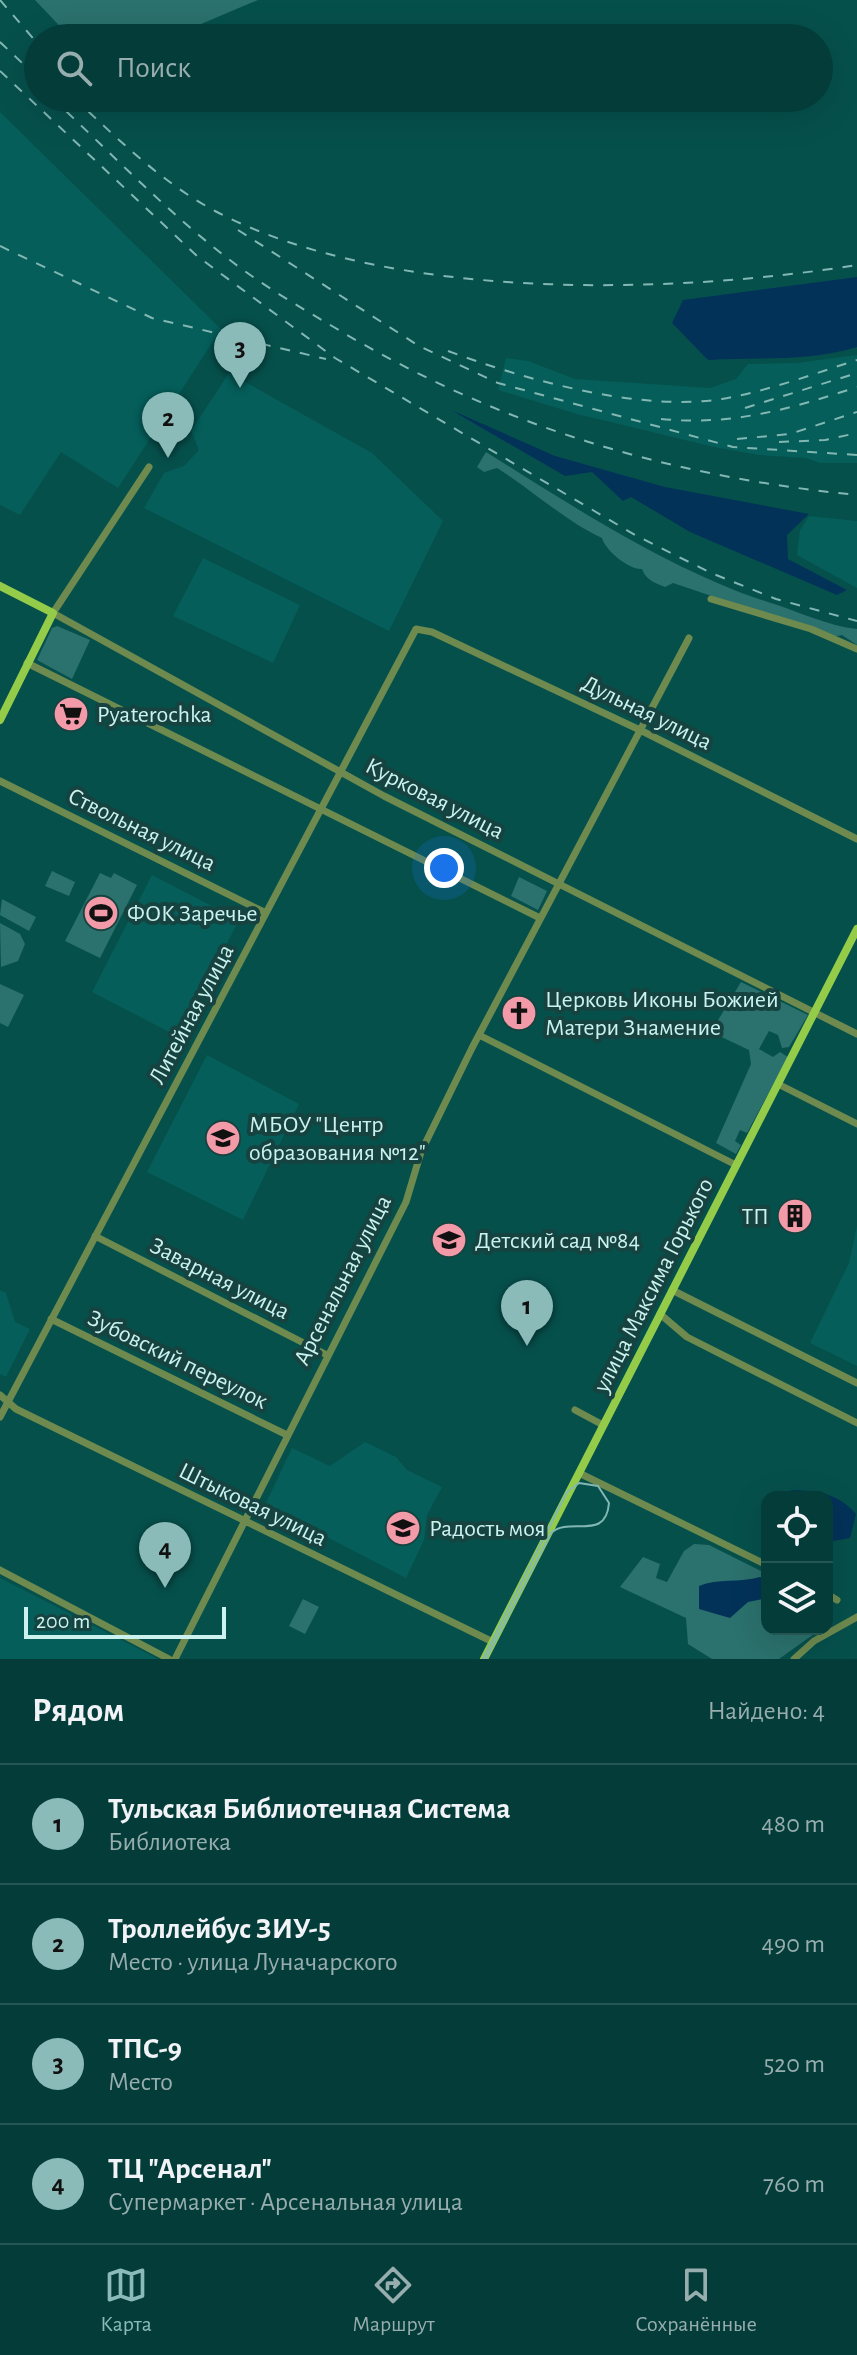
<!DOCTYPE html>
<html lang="ru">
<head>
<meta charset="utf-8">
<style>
  body { margin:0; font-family:"Alegreya Sans",sans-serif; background:#124744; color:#f1f3f6 }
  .controls { position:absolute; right:24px; bottom:24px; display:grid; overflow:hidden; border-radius:16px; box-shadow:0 8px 32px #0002 }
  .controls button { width:72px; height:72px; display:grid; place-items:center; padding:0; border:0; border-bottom:2px solid #255653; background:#043c39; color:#f1f3f6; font:40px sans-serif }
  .scale { position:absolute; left:24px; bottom:20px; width:202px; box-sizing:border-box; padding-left:8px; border:4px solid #cbf2ee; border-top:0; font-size:22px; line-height:28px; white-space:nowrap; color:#cbf2ee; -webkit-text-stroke:6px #164340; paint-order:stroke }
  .you { position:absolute; left:444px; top:868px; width:28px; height:28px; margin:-20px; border:6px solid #fff; border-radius:50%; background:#1a73e8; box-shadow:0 0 0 12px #1a73e833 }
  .badge { display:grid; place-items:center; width:52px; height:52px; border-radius:50%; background:#8bbbb9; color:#111; font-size:26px; font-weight:700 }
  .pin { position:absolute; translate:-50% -66px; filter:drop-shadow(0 2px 4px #0008) }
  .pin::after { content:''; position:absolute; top:42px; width:28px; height:24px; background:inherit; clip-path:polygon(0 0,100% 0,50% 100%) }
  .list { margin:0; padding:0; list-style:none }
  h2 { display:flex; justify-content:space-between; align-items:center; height:104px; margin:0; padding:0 32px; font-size:34px }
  h2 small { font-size:26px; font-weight:400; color:#97adae }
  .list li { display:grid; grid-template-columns:52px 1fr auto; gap:24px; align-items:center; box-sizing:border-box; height:120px; padding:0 32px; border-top:2px solid #255653 }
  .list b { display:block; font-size:30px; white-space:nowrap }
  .list p { margin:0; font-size:26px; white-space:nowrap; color:#97adae }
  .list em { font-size:26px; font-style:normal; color:#97adae }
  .icon { flex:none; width:44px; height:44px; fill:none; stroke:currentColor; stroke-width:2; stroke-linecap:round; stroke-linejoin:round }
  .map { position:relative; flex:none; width:857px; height:1659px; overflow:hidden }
  .search { position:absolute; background:#043c39; box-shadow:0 8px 32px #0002; left:24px; right:24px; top:24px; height:88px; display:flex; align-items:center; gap:20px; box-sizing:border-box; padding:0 28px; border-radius:44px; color:#97adae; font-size:30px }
  .sheet { height:584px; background:#043c39 }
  nav { display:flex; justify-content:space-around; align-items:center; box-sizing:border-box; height:112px; border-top:2px solid #255653; background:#043c39; font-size:22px; color:#97adae }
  nav a { display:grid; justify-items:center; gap:4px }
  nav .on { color:#8bbbb9 }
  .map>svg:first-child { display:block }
</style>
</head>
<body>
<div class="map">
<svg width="857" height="1659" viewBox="0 0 857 1659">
  <rect width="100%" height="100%" fill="#06504c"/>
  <path fill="#055e5a" d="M 0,112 L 221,329 L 118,488 L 61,452 L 20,515 L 0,505 Z
    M 857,355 L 857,463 L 820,463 L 806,458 L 759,455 L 714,447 L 577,414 L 498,390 L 506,358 L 528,361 L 575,379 L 710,388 L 736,379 L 748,364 L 797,363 Z
    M 229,373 L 372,453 L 443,521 L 389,631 L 144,508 L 164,473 L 184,466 L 199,450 L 191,431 Z
    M 809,516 L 857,521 L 857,588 L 797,555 L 800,530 Z
    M 203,558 L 300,605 L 273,663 L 173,616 Z
    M 152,875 L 239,920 L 179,1037 L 92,992 Z
    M 207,1055 L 299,1104 L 243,1220 L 147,1172 Z
    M 857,1226 L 857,1366 L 810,1343 L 849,1263 Z
    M 0,1290 L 6,1293 L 15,1322 L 30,1329 L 6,1377 L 0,1374 Z
    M 365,1442 L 396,1457 L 407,1470 L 442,1487 L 427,1515 L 424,1540 L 406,1578 L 265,1505 L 292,1448 L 330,1466 Z
    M 0,1578 L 133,1646 L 158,1659 L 0,1659 Z"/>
  <path fill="#2b716d" d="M 35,0 L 258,0 L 168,38 L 71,38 Z
    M 486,452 C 572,506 675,573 771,603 C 800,612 828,626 857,629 L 857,645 L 842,635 L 833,637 L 673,583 L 665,587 C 655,583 646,580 642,569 C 629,570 605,550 602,538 C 562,519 534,491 497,468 L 484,472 L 477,467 Z
    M 57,626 L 90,640 L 72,679 L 37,660 L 52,628 Z
    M 52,871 L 75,882 L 69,896 L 45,886 Z
    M 100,873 L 111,878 L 114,873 L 137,885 L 100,958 L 65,941 Z
    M 519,877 L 547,891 L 538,910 L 511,896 Z
    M 2,899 L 36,917 L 29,931 L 0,915 Z
    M 0,923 L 20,934 L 25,944 L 18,961 L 1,967 Z
    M 741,982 L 808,1015 L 789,1047 L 782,1048 L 778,1035 L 769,1031 L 759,1049 L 773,1057 L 780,1052 L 788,1057 L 747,1133 L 740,1130 L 735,1141 L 741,1145 L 736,1154 L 716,1143 L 751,1064 L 749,1050 L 711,1032 Z
    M 0,984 L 24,995 L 8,1027 L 0,1023 Z
    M 694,1544 L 709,1545 L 767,1574 L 767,1629 L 821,1629 L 779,1659 L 712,1659 L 688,1644 L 686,1618 L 620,1587 L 643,1557 L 660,1564 L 656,1578 L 667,1582 L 684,1551 Z
    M 303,1599 L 319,1607 L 305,1634 L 289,1626 Z"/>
  <path fill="#033259" d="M 857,277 L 857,347 C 809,362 758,357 708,360 L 672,323 L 683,300 Z
    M 451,410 L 555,456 L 665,487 L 809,514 L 787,535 L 788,559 L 847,590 L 837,595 L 690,532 L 631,497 L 623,501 L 592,472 L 565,476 Z
    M 793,1490 C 819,1491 839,1494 856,1514 L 850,1538 L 827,1542 L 827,1497 L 769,1497 Z
    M 760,1577 L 767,1580 L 767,1598 L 748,1602 L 730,1618 L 699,1609 L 699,1586 C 718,1578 740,1583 760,1577 Z"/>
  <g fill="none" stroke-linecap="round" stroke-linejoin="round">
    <path stroke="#6e8a4f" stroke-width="7" d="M 149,467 L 53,613 L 384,796 L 857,1034
      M 711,599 L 811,629 L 857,649
      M 27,663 L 540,918
      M 0,781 L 266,913
      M 479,1035 L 736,1165
      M 778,1084 L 857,1124
      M 95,1236 L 327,1355
      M 672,1290 L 857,1383
      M 660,1314 L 687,1337 L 857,1423
      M 51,1319 L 287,1435
      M 0,1395 L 16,1409 L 493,1642
      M 575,1410 L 603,1425
      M 0,1417 L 416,629 L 432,632 L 642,731 L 857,839
      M 579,1473 L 767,1565
      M 0,1570 L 169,1659
      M 827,1594 L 837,1600
      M 175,1659 L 406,1202 L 421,1152 L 472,1048 L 689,638
      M 794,1659 L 814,1641 L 857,1617"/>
    <path stroke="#94cc4a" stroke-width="8" d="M 0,586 L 53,613 L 0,720
      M 484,1659 L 857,929"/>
    <path stroke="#83b7b3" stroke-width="2" d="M 483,1659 L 567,1492 L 579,1483 L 598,1486 L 609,1503 C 606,1542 570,1516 551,1533 L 486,1659"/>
    <path stroke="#83b7b3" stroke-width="2" stroke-dasharray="10 10" stroke-linecap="butt" d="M 0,0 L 38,44
      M 0,42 L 38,78
      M 0,71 L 197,256 L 335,358 L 635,535 L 711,573 L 776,599 L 857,621
      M 52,98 C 109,151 164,209 226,257 C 259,283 296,305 332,326 C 498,426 666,476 857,495
      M 74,98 C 118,139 161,182 215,211 C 388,302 668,295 857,265
      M 238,230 L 419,346 L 498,383 L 733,447 L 857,455
      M 0,246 L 152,318 L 326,359
      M 448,351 C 526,380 640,412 722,399 C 768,391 813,374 857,360
      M 745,408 L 857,373
      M 661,419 C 731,426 791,409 857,387
      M 737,439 L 790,434 L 857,412
      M 779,442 L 825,440 L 857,433"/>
  </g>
  <defs>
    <symbol id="supermarket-disc" viewBox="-11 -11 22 22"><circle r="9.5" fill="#f39aa8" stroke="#164340"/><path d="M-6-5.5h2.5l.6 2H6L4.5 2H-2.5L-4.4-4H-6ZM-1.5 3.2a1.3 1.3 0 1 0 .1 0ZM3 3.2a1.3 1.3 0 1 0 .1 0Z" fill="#111"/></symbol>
    <symbol id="stadium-disc" viewBox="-11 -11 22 22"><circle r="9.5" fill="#f39aa8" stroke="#164340"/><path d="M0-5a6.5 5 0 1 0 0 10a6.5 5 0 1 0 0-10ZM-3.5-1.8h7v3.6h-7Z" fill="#111"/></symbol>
    <symbol id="church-disc" viewBox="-11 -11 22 22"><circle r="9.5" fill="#f39aa8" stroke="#164340"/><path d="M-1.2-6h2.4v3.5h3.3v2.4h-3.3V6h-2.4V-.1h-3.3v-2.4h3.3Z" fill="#111"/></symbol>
    <symbol id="school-disc" viewBox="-11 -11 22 22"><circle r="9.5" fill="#f39aa8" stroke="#164340"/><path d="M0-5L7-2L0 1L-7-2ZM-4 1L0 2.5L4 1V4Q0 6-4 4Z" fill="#111"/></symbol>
    <symbol id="building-disc" viewBox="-11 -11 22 22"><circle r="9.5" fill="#f39aa8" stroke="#164340"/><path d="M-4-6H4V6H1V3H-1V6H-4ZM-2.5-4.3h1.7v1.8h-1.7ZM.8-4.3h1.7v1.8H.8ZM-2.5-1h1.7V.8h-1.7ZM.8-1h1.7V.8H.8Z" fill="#111"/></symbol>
  </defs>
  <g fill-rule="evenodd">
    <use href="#supermarket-disc" x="51" y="694" width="40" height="40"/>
    <use href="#stadium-disc" x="81" y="893" width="40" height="40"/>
    <use href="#church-disc" x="499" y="993" width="40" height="40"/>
    <use href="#school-disc" x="203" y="1118" width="40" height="40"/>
    <use href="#building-disc" x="775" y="1196" width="40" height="40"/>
    <use href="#school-disc" x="429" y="1220" width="40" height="40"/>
    <use href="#school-disc" x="383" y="1508" width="40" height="40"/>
  </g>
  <g text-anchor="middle" stroke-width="8" stroke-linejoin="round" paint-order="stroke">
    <g font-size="24" fill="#cbf2ee" stroke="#164340">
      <text transform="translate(647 712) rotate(26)" y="8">Дульная улица</text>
      <text transform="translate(435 798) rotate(27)" y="8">Курковая улица</text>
      <text transform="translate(142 829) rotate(26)" y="8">Ствольная улица</text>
      <text transform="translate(191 1014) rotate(-62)" y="8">Литейная улица</text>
      <text transform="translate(220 1278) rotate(27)" y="8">Заварная улица</text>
      <text transform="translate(342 1280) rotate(-63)" y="8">Арсенальная улица</text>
      <text transform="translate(653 1285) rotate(-63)" y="8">улица Максима Горького</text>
      <text transform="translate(178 1359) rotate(26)" y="8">Зубовский переулок</text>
      <text transform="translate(253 1504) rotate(26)" y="8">Штыковая улица</text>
    </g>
    <g font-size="24" fill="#cbf2ee" stroke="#164340" text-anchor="start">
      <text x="97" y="722">Pyaterochka</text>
      <text x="127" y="921">ФОК Заречье</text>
      <text x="545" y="1007">Церковь Иконы Божией<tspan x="545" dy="28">Матери Знамение</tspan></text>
      <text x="249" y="1132">МБОУ "Центр<tspan x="249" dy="28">образования №12"</tspan></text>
      <text x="769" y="1224" text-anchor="end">ТП</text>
      <text x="475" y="1248">Детский сад №84</text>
      <text x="429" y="1536">Радость моя</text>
    </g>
  </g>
</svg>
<div class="controls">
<button><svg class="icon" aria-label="locate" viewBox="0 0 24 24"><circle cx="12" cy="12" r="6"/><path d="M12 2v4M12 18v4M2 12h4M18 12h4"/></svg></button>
<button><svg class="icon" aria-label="layers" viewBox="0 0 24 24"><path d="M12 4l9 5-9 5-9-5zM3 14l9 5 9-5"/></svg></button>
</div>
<div class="scale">200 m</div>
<div class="you"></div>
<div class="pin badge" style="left:527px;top:1346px">1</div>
<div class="pin badge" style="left:168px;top:458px">2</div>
<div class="pin badge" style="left:240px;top:388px">3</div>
<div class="pin badge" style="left:165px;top:1588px">4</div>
<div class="search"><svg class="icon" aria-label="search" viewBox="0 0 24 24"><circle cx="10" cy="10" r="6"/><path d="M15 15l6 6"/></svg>Поиск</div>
</div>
<section class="sheet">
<h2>Рядом<small>Найдено: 4</small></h2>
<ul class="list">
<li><span class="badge">1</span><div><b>Тульская Библиотечная Система</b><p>Библиотека</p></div><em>480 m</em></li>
<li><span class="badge">2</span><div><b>Троллейбус ЗИУ-5</b><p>Место · улица Луначарского</p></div><em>490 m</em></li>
<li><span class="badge">3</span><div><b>ТПС-9</b><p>Место</p></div><em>520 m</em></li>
<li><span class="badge">4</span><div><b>ТЦ &quot;Арсенал&quot;</b><p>Супермаркет · Арсенальная улица</p></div><em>760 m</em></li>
</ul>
</section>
<nav>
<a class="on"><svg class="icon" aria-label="map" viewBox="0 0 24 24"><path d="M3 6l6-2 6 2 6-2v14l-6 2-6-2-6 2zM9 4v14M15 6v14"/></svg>Карта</a>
<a><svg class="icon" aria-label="directions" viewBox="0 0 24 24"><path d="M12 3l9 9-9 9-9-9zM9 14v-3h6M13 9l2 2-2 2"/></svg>Маршрут</a>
<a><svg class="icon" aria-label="saved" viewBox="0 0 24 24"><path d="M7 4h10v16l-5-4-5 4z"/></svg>Сохранённые</a>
</nav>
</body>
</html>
